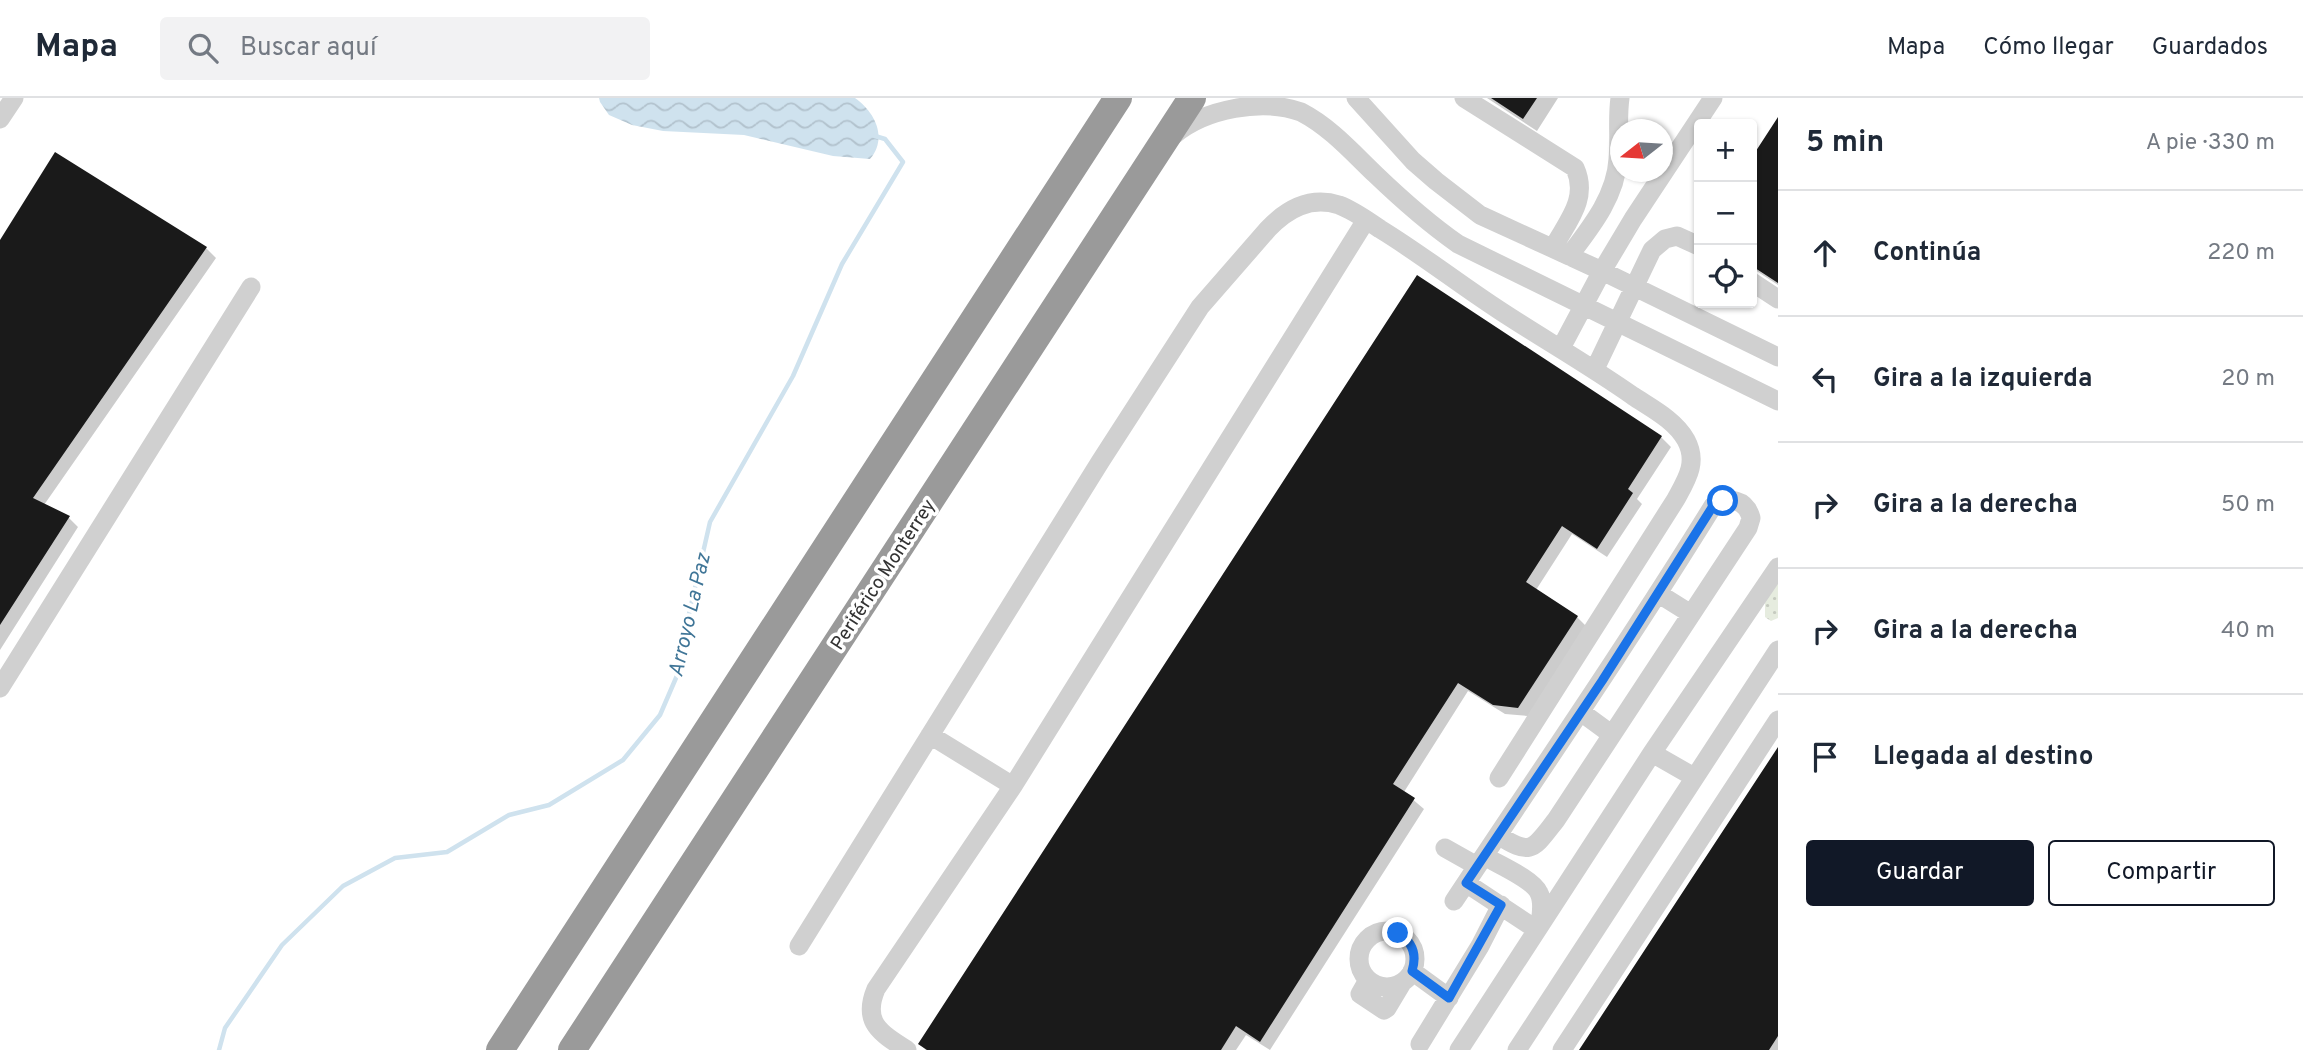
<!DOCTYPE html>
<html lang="es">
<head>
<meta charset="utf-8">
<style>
  body { margin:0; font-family:Overpass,sans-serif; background:#f2f2f3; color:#1f2937 }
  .controls { position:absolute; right:21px; top:21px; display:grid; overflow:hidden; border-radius:7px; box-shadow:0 2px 5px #0004 }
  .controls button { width:63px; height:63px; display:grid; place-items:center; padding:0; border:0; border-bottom:2px solid #e0e1e3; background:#fff; color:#1f2937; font:35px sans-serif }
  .compass { position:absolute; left:1610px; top:21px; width:63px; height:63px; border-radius:50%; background:#fff; box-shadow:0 2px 5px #0004; rotate:253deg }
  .stop { position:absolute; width:21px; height:21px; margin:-16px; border:5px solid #1a73e8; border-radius:50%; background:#fff }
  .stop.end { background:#1a73e8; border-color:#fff; box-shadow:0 2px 7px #0008 }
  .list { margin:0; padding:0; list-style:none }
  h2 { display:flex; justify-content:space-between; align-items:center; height:91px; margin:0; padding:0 28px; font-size:30px }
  h2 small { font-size:23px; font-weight:400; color:#747a83 }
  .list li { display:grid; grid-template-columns:46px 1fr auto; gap:21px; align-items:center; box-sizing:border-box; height:126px; padding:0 28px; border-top:2px solid #e0e1e3 }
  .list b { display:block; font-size:26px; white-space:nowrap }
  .list em { font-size:23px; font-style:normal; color:#747a83 }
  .actions { display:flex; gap:14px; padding:21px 28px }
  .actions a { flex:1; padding:16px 0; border:2px solid #111827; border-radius:7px; text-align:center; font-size:24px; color:#111827 }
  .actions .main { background:#111827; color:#fff }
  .icon { flex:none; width:38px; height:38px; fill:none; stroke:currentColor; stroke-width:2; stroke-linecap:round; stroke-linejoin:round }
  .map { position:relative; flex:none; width:1778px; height:952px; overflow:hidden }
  header { display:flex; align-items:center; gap:42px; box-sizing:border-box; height:98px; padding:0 35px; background:#fff; border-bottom:2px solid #e0e1e3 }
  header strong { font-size:33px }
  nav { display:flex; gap:38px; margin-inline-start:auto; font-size:24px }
  .search { width:490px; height:63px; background:#f2f2f3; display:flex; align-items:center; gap:18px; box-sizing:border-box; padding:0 24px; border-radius:7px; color:#747a83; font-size:26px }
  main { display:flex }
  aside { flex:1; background:#fff }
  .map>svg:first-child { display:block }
</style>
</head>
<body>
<header>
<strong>Mapa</strong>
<div class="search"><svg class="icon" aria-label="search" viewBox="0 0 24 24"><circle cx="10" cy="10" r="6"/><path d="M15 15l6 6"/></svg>Buscar aquí</div>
<nav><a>Mapa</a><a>Cómo llegar</a><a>Guardados</a></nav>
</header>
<main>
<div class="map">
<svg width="1778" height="952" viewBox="0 0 1778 952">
  <defs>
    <pattern id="grass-dots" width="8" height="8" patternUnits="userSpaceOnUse" patternTransform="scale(1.75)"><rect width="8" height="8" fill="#e6ecdf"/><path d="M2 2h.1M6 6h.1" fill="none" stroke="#c6cbc0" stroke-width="1.8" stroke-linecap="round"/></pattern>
    <pattern id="water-waves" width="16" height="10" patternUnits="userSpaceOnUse" patternTransform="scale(1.75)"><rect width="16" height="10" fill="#cfe2ee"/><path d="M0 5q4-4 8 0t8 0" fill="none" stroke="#b2c2cd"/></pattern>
  </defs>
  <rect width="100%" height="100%" fill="#fff"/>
  <path fill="url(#grass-dots)" d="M 1778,480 L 1778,520 L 1771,523 L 1765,519 L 1765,499 Z"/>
  <path fill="url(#water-waves)" d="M 599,0 L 855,0 C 875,14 888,40 870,61 L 833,58 L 744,37 L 663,33 L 632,27 L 609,17 L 600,4 Z"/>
  <path fill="#0003" d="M 1487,0 L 1558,0 L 1537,33 Z
    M 1778,22 L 1778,187 L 1752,170 L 1752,62 Z
    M 0,146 L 206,150 L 216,160 L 44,407 L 68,419 L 78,429 L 0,552 Z
    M 1418,179 L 1661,339 L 1671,349 L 1637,401 L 1642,406 L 1607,459 L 1572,436 L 1536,492 L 1577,519 L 1586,528 L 1528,618 L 1505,616 L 1468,593 L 1404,694 L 1424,711 L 1270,952 L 1246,937 L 1236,952 L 926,952 L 920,946 Z
    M 1778,653 L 1778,952 L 1581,952 Z"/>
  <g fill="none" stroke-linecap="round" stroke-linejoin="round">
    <path stroke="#cfe2ee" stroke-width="4.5" d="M 219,952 L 225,930 L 282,847 L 343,788 L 395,760 L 447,754 L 509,717 L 549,707 L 623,662 L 660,617 L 682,566 L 689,516 L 710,424 L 793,278 L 842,166 L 903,64 L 885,41 L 875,38"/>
  </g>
  <path fill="#1a1a1a" d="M 1491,0 L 1537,0 L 1523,21 Z
    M 1778,19 L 1778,185 L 1752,168 L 1752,59 Z
    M 55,54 L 207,149 L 33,400 L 70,418 L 0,527 L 0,142 Z
    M 1417,177 L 1662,338 L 1628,391 L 1633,395 L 1597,451 L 1562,428 L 1526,484 L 1578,518 L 1518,610 L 1493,607 L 1458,585 L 1393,686 L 1415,700 L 1260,944 L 1236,928 L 1221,952 L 927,952 L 918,946 Z
    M 1778,649 L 1778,938 L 1769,952 L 1579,952 Z"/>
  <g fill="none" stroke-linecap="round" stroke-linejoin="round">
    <path stroke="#d0d0d0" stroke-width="19" d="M 1356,0 L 1413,63 L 1436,83 L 1480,117 L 1602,173 L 1778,259
      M 1464,0 L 1575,70 C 1589,101 1567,124 1553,150
      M 0,21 L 14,0
      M 1174,37 C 1205,11 1262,0 1301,14 C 1330,29 1352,54 1375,76 C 1401,101 1428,125 1458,146 L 1778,303
      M 1569,158 C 1591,129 1616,98 1618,61 C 1620,40 1617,20 1620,0
      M 1752,184 L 1778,201
      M 1561,250 L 1602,173 L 1633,121 L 1713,0
      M 1595,271 L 1652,152 L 1665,141 L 1677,138 L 1699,148
      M 1659,496 L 1691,516
      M 0,590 L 251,189
      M 1581,614 L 1611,636
      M 930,637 L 1013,688
      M 1652,655 L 1694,679
      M 1445,750 L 1477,768
      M 1484,758 C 1497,766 1533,781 1539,795 C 1544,805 1541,816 1540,827
      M 1466,785 L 1537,832
      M 1454,803 C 1541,672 1630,542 1713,408 C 1729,398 1746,401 1751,420 L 1748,430 L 1556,722 C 1533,751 1532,759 1498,737
      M1359 861a28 28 0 1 1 56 0a28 28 0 1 1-56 0Z
      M 799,848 L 1100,364 L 1200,209 L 1268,131 C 1287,111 1310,98 1339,107 C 1353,112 1368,123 1380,131 C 1421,156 1459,186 1499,212 C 1543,241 1589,267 1633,298 C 1651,310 1675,322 1686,342 C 1698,364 1687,381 1676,401 L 1499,680
      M 1412,873 L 1449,900
      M 1368,882 L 1360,896 L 1384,912 L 1387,910 L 1402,885
      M 1420,946 L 1480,848 L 1501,807
      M 907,952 C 880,935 862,924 876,891 L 1013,688 L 1366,122
      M 1459,952 L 1652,655 L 1778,469
      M 1517,952 L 1778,552
      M 1562,952 L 1778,622"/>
    <path stroke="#9a9a9a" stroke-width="28" d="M 500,952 L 1118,0
      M 572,952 L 1192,0"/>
  </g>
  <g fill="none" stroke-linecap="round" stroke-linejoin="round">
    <path stroke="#1a73e8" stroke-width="9" d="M 1398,835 C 1413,844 1417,857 1412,873 L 1449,900 L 1501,807 L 1466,785 L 1602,583 L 1713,408 L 1723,403"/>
  </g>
  <g text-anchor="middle" stroke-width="7" stroke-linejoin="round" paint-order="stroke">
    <g font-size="19" fill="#333" stroke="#fff">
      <text transform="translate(882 476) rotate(-57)" y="7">Periférico Monterrey</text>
    </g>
    <g font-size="21" font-style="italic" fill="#3f7597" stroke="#fff">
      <text transform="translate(689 517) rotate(-77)" y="7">Arroyo La Paz</text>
    </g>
  </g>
</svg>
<div class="controls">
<button>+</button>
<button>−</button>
<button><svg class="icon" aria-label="locate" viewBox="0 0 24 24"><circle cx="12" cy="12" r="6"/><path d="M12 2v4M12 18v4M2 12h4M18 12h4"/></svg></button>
</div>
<svg class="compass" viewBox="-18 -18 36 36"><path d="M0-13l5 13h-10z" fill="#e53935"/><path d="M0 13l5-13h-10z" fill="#747a83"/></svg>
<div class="stop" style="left:1723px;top:403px"></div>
<div class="stop end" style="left:1398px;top:835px"></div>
</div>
<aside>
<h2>5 min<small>A pie · 330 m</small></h2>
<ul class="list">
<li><svg class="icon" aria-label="ahead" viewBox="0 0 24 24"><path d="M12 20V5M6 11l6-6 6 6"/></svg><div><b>Continúa</b></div><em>220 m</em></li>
<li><svg class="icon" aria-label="left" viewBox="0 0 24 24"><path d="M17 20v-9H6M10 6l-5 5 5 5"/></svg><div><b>Gira a la izquierda</b></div><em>20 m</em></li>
<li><svg class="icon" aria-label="right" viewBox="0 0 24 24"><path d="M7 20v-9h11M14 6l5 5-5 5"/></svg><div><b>Gira a la derecha</b></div><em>50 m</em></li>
<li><svg class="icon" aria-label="right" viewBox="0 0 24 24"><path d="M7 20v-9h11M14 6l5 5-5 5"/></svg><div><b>Gira a la derecha</b></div><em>40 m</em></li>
<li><svg class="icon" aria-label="arrive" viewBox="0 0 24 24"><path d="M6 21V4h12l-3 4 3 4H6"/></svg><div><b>Llegada al destino</b></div></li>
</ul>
<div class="actions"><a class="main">Guardar</a><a>Compartir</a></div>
</aside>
</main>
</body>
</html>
